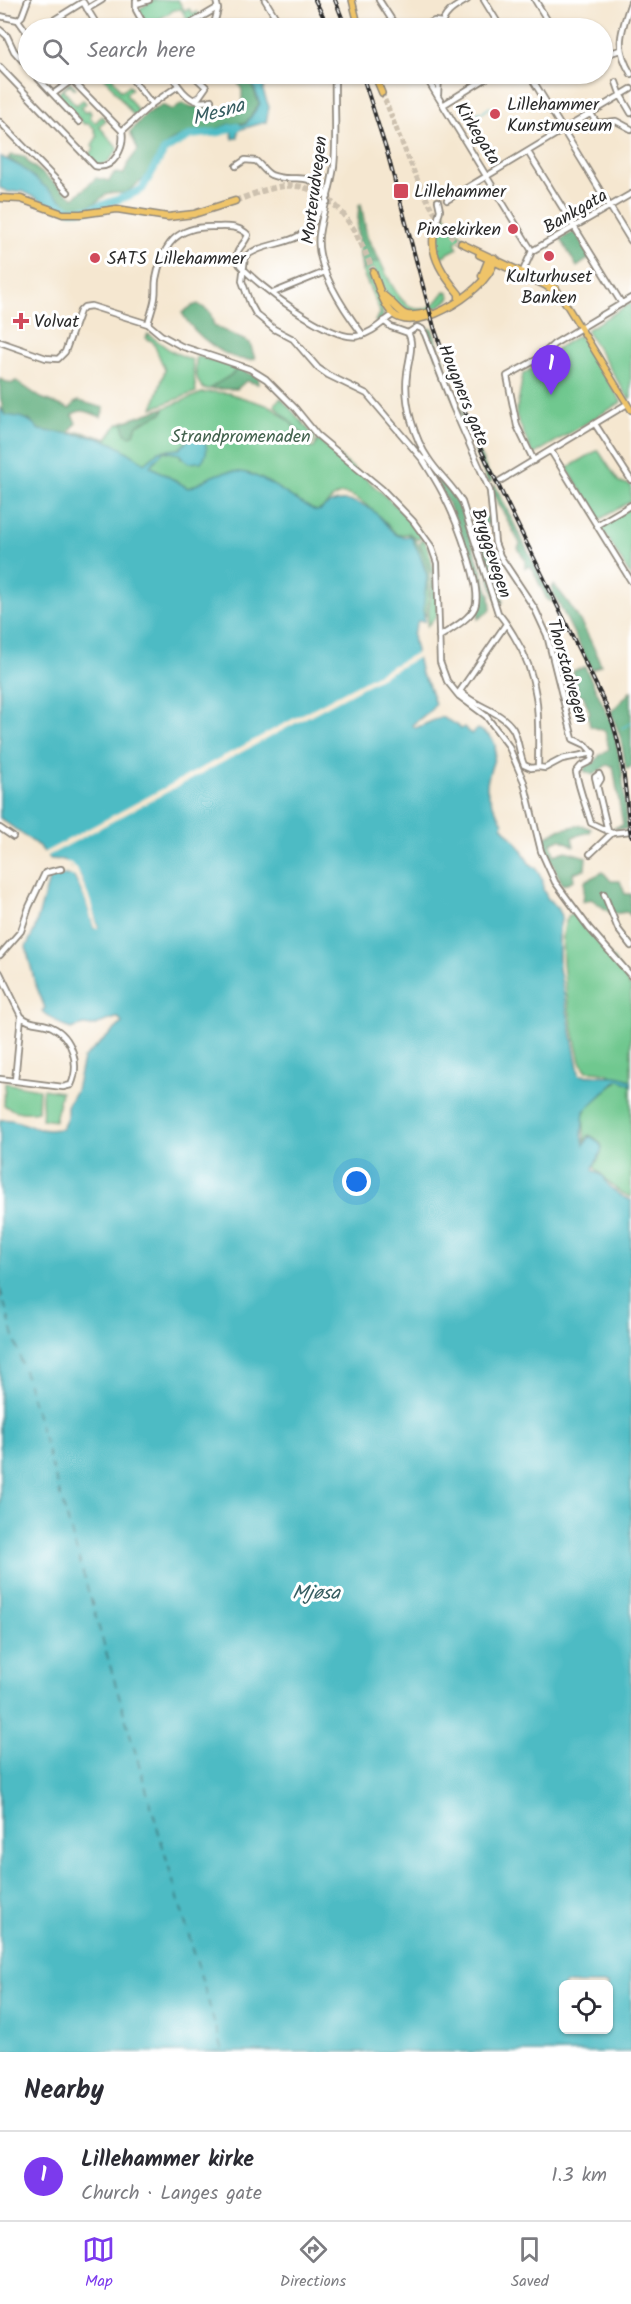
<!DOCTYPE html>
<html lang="en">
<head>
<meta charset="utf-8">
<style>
  body { margin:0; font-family:Kalam,sans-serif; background:#f7f7f7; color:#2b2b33 }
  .controls { position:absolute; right:18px; bottom:18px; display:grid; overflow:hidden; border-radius:9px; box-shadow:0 2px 4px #0004 }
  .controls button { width:54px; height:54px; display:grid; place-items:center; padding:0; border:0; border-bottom:2px solid #e1e1e2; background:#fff; color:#2b2b33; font:30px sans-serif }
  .you { position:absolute; left:357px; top:1182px; width:21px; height:21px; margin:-15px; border:4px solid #fff; border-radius:50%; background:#1a73e8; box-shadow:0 0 0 9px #1a73e833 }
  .badge { display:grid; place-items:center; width:39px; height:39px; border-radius:50%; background:#7c3aed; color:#fff; font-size:20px; font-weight:700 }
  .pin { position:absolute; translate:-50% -50px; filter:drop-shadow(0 2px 3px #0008) }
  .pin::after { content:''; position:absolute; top:32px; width:21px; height:18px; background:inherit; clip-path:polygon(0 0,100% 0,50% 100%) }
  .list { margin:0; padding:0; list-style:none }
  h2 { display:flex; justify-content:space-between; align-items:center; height:78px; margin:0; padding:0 24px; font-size:26px }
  h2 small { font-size:20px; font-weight:400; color:#7c7c81 }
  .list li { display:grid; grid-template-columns:39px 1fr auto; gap:18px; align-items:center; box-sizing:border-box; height:90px; padding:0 24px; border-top:2px solid #e1e1e2 }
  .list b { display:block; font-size:22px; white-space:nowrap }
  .list p { margin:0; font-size:20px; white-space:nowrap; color:#7c7c81 }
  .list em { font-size:20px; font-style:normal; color:#7c7c81 }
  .icon { flex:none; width:33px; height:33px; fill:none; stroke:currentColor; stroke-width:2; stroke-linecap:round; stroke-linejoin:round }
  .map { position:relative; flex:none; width:631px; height:2052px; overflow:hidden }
  .search { position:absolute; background:#fff; box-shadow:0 2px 4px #0004; left:18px; right:18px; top:18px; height:66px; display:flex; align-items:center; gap:15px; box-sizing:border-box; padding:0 21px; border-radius:33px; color:#7c7c81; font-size:22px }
  .sheet { height:168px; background:#fff }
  nav { display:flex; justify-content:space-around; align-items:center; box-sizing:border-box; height:84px; border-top:2px solid #e1e1e2; background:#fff; font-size:16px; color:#7c7c81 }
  nav a { display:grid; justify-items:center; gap:3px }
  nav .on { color:#7c3aed }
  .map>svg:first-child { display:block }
</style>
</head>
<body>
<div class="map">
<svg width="631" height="2052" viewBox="0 0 631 2052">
  <rect width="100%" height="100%" fill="#fff"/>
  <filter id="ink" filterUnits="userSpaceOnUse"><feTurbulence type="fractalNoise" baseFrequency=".0167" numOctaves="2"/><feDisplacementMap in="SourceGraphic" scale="12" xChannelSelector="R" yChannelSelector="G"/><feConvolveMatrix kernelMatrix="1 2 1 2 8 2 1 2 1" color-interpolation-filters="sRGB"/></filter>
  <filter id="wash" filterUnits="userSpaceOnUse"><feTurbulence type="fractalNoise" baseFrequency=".008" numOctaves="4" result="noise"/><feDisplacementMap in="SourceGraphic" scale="24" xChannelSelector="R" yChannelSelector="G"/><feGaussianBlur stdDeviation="1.35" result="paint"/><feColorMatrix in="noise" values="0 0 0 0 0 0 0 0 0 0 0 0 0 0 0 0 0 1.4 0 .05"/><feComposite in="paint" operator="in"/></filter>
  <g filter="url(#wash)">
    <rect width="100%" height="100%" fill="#f5e7d0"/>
    <path fill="#6fc88f" stroke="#4d7a5d" stroke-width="1.5" d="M 154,0 L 178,0 L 185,11 L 189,9 L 193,14 L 197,12 L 199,16 L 189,22 L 181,9 L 174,10 L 148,26 L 139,9 Z
      M 102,74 L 110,74 L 121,91 L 129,86 L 132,89 L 126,94 L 139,113 L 135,117 Z
      M 70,82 L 76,88 L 75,89 L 70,85 L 63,90 L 76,105 L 83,100 L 86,103 L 81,108 L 85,113 L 89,110 L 91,113 L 90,117 L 95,123 L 102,116 L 106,120 L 99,126 L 118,149 L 108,162 L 99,166 L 94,164 L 88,156 L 94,149 L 92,145 L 97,137 L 94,128 L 89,124 L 84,124 L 57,95 Z
      M 444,211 L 450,226 L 470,242 L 457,240 L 455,244 L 458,248 L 439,258 L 436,242 Z
      M 380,261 C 389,280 407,327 436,302 C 440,299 442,294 445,291 L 449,293 L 450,297 C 438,312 421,314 403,312 L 388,296 L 373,268 L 371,268 L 368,272 L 382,302 L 383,318 L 377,323 L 375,321 L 380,314 L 379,309 L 362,271 L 370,264 Z
      M 631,303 L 631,397 L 629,399 L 586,330 Z
      M 148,334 L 171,351 L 192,360 L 196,392 L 153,408 L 165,370 L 153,342 L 146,338 Z
      M 579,335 L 621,401 L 620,403 L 533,455 L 516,415 L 523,374 L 558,353 L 556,349 Z
      M 197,356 L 237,368 L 236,372 L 210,389 L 204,389 C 195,381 194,367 197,356 Z
      M 212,392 L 228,393 L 272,407 L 291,423 L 310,448 L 314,448 L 317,441 L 320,441 C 356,471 394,499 422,536 L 418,540 L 408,532 C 435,560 431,581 426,616 C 421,607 425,594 427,583 C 429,568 418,549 411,537 L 407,534 L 397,535 C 386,523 355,488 338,495 C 329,498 326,510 316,511 C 293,501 260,471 237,472 C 219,473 204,483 188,488 L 149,466 L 164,451 L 180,454 L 181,458 L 202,439 L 197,436 L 185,443 L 179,449 L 159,451 L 145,463 C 126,452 93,428 70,435 L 70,433 L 82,432 L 107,439 L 117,425 L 123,422 L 125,427 C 140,425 149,417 163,413 L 164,408 L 202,393 Z
      M 281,398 L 314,436 L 315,438 L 312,444 L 275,406 L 275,403 Z
      M 598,450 L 619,482 L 631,485 L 631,501 L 599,520 L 567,468 Z
      M 631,507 L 631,577 L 601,527 Z
      M 424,539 C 436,568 436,582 437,616 L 427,626 L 433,577 L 420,543 Z
      M 573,913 L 614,960 L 631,988 L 631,1197 C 618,1193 612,1186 604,1177 C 600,1172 597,1172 594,1166 C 602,1152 609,1144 589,1135 L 585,1142 L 583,1116 L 586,1110 L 592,1102 L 617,1082 C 612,1071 598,1072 587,1071 L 580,1062 C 573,1031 552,941 569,915 Z
      M 5,1083 L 39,1089 L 38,1111 C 27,1114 13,1112 4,1105 Z
      M 43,1089 L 61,1092 L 55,1121 L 42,1119 C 44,1109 40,1097 43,1089 Z"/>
    <path fill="#5bac7a" stroke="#436c52" stroke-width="1.5" d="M 233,74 L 257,74 L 252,85 L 259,104 L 246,123 L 229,124 L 213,131 L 193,132 L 172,140 L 161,150 L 145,178 L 126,193 L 108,193 L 94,204 L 81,208 L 69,207 L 21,167 L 8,158 L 11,155 L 25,157 L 29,163 L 74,198 L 96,178 L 109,181 L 114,173 L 124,174 L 128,163 L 138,150 L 130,132 L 146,114 L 162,105 L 172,110 L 182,103 L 192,107 L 204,105 C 214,116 230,119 242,110 L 242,90 Z
      M 361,204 L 367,237 L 380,261 L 370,264 L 362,271 L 357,231 L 359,205 Z
      M 575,231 L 591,257 L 577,267 L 561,239 Z
      M 198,304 L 210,312 L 214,326 L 250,343 L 255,359 C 230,365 194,335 182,313 L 192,306 Z
      M 425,328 L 432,329 L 463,417 L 492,481 L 488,483 Z
      M 237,368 L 259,378 L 258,384 L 246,381 L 237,389 L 210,389 C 218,380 234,377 237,368 Z
      M 0,379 L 11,384 L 16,381 L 41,398 L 70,409 L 74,403 L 79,401 L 104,408 L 101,417 C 91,413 82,407 72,415 L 76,423 L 70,431 L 70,435 L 39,430 L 29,420 L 5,415 C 0,404 0,392 0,379 Z
      M 164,408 L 163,413 C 152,416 148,421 137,425 L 134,434 L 131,436 L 125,434 L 123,422 Z
      M 431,469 L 458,502 L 490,596 L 491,610 L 478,619 L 479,596 L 477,582 L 459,527 Z
      M 495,485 L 553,602 L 547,600 L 531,566 L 525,568 L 525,560 L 518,548 L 520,544 L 491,489 Z
      M 489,516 L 490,525 L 481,522 L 478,525 L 481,534 L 491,545 L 503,602 L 501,603 L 496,600 L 471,520 Z
      M 554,585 C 574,607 590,637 601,665 L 592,670 L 551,588 Z
      M 585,667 L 612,723 L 622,770 L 627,829 L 613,828 L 623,825 L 613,766 L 607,765 L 593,775 L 584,771 L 585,767 L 595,762 L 599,756 L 609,749 L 605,731 L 590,726 L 588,715 L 590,713 L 583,695 L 579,695 L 573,671 Z
      M 631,691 L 631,767 L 626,769 L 621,739 L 611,712 Z
      M 580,825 L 591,829 L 590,832 L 572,837 L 574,846 L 560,839 L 551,843 L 554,855 L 566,851 L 586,857 L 585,869 L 573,873 L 574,880 L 563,885 L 550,859 L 544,839 L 558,830 Z
      M 603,872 L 611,881 L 620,881 L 625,894 L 631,894 L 631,916 L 627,912 L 612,914 L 591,899 L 583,902 L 585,881 Z"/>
    <path fill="#4dbbc4" stroke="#3c7378" stroke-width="1.5" fill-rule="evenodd" d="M 261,74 L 271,74 L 265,77 L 263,91 L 269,107 L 266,122 L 238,130 L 238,137 L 233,139 L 230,126 L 246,124 L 260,104 L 253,84 Z
      M 0,156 L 21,167 L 66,204 L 65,207 L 59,209 L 22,191 L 9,192 L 0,188 Z
      M 0,408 L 5,415 C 20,417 29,417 39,430 C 61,434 83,433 104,440 C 116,443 133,456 145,463 L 159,451 L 180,449 L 188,440 L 197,436 C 209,442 209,453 201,462 L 188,463 L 180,454 L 164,451 L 150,466 L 188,488 C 199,485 207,477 218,474 C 255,462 284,497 316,511 L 321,510 C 336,494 362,501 377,514 C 383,520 390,531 397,535 C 401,537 406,536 411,537 L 420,555 L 427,576 L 423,610 L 425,621 L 418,621 L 413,634 L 414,642 L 421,674 L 428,684 L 435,704 L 431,710 L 412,725 L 416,728 L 441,717 L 456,724 L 461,729 L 464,727 L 471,734 L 477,729 C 513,743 485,767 487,789 C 489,800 497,812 503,823 L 502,826 L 517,843 L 529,863 L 536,868 L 543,881 L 543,889 L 548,899 L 550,900 L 556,908 L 558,908 L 562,916 L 559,929 L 559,968 L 579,1073 L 580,1075 C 596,1077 618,1072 631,1081 L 631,1085 L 620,1080 L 616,1081 L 584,1111 L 582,1133 L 584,1145 L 590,1136 C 614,1150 594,1155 593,1170 L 604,1177 C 607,1187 621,1197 631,1200 L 631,2052 L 0,2052 L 0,1120 C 13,1118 21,1123 33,1127 C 43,1131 52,1130 62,1129 L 67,1118 L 67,1106 L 76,1090 L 83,1059 L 122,1023 L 119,1018 L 116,1018 L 92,1026 L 84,1025 L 71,1029 L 63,1026 L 42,1011 L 45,1008 L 35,983 L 26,947 L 34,931 L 49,880 L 58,875 L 73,875 L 86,900 L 94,928 L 98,927 L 80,876 L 64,860 L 50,859 L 40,847 L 0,818 ZM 564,1984 L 608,1984 L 608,2030 L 564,2030 Z"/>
    <path fill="#f5e7d0" d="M 420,651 L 421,656 L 44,858 L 41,854 Z
      M 59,860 L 71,863 L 77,869 L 90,900 L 98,928 L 94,928 L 86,901 L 75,877 L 66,874 L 58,875 L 58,872 L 66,871 L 76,875 L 70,866 L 64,863 L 56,864 Z"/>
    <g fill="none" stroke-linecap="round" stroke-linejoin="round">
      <path stroke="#4dbbc4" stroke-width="1.5" d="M 474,117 L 476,113 L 479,115 L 479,112 L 482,113 L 490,107
        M 622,728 L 631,723
        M 544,766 L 556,759 L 570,755"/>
      <path stroke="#4dbbc4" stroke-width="8" d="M 57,203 L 71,210 L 91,209 L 128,196 L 142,189 L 164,151 L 173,145 L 191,135 L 220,132 L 230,128 L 237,127"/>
      <path stroke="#375d61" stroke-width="1.5" stroke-dasharray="8 6" stroke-linecap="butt" d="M 0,1289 L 223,2052"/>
    </g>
  </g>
  <g filter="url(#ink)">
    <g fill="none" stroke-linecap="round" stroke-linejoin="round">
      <path stroke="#cdc1af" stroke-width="5" stroke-dasharray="5 2.5" stroke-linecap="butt" d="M 382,93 C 398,130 429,224 460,244"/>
      <path stroke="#cdc1af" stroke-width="6" stroke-dasharray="6 3" stroke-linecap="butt" d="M 235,201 C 251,195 268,188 284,186 C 334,182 359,233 373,272"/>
      <defs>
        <path id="minor" d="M 136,0 L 136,10 L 146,28
          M 265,0 L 279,23
          M 379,0 L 397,28
          M 484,0 L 501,28
          M 535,0 L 552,28
          M 83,2 L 99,28
          M 631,2 C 621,32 614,46 631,74
          M 136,4 L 149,0
          M 87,9 L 102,0
          M 0,16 L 18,20
          M 18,20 L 22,16 L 28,0
          M 18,20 L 28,34
          M 41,28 L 83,2
          M 183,28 L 217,8
          M 213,28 L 218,9 L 216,0
          M 419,28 L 434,21 L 442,22
          M 441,28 C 443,13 455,7 467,0
          M 0,30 L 7,36 L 14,51 L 28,67
          M 602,56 L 620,50
          M 0,67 L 95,166 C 114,170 125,147 122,131
          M 34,74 L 79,122
          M 66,74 L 122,131
          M 128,74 L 152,104
          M 171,74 C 179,88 192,108 211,100
          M 192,74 L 206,87 L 199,97 L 195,99
          M 335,74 C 334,104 337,136 334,166 C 331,190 322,212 319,235 C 315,267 344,310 363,335
          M 424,74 L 532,251
          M 529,74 L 562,128
          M 616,82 L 621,96 L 631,113
          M 53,94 L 80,74
          M 438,95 L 439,74
          M 443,105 L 493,74
          M 591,114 L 597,123 L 616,121 L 631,129
          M 0,122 L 68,192
          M 122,131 L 152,104 L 178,86
          M 565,133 L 631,241
          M 528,152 L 622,304
          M 236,166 L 245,160 L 256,161 C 261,165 265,172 271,175 C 296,185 305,166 328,197
          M 447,200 L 631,89
          M 327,202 L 323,204 C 317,212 316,221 309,228 C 293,246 262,242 245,257 L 242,281 L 250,303 L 256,314 L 274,329 L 293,339 L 318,368 L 328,375 L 367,394 L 423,460 L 427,457
          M 434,233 L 440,210 L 438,201
          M 532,251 L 631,194
          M 523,271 L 532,251
          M 273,293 L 325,272
          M 384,321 L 391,327 L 408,333 C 415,345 408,361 407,374 C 405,389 407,405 411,420 C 415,433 420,447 428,458 C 438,474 453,486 462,502 L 498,613 C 504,619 509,628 514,636 C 541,679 539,718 538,767 L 531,768 L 524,765 C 519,754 519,740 513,729 C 500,709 475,708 460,691 L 506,624
          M 148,324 C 150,315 154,306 155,297 C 156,291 155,285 156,279 C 163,243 177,226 214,227 C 226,227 239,225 248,235 C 243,248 231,251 240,265 C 257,285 331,342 358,336 C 373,333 382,322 394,314
          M 408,333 L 417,327 L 422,329 L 425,334 L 453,407 L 490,491 L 495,543 L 500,556 L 535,609 L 547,635 L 573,739 L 586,745 L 593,753
          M 0,342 L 46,358 L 58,359 L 65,352 L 80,311 L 84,307 L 91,306 L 148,324 L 161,335 L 181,346 L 250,369 L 266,379 L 295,408 L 317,435 L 382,489 L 413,521 L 431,546 L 437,563 L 440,662 L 447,681 L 459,696 L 486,716 L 508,745 L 524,782 L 541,851 L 555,882 L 589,928 L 631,976
          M 595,424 L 631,480
          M 551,451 L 631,581
          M 423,460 C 431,473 440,486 446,500 C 456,520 483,588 475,607 C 469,620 451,629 439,637
          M 534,461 L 517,426 L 507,376 L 536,360 L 554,344 L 631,298
          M 498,482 L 627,404
          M 597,525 L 631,505
          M 593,753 L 591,761 L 581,766 L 576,772 C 579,790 586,806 591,823 L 612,833
          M 538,767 L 545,768 L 562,759 L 593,753
          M 598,784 L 601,779 L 599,774 L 595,777 L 608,831
          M 0,828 L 13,837
          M 590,854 L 612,833 L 631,831
          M 604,894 L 618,929 L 631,946
          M 0,955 L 21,931 L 29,907 L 45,873 L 61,869
          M 0,973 L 21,1016 L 15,1081
          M 0,1079 L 63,1087 L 71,1085 C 80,1065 73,1037 52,1027 C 42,1022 29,1025 21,1016"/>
        <path id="major" d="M 352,0 L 359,28
          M 374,74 L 382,93
          M 461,243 L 556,288 L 631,410
          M 479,255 L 544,285 L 559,295"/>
        <path id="highway" d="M 0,198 L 21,199 L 63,214 L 81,214 L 117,209 L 168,217 L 194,214 L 235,201
          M 434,233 C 429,256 445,277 459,294 L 459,300
          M 373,272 C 378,285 383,304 393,314 C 418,337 496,284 494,258
          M 482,276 L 488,261 L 494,258
          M 383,295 C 404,311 398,321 430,312"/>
      </defs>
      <use href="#minor" stroke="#90897e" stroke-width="8"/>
      <use href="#major" stroke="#90897e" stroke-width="8"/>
      <use href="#highway" stroke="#90897e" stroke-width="9"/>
      <use href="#minor" stroke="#fff" stroke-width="4.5"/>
      <use href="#major" stroke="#efc469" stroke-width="5"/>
      <use href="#highway" stroke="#efc469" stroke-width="6"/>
      <defs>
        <path id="rail" d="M 315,0 L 323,16
          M 335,0 L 346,28
          M 362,74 L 387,152 L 434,327 L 452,380 L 482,452 L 602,697 C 626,747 623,783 631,836"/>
      </defs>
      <use href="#rail" stroke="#2b2b2b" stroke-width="4"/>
      <use href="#rail" stroke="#fff" stroke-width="1.5" stroke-dasharray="4.5" stroke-linecap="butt"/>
    </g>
  </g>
  <g fill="#d1495b" stroke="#fff" stroke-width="2">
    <circle cx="495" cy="114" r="6"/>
    <rect x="393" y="183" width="16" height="16" rx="3"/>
    <circle cx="513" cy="229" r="6"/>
    <circle cx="549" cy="256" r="6"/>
    <circle cx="95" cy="258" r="6"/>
    <path d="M18 312h6v6h6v6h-6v6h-6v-6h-6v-6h6z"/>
  </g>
  <g text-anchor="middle" stroke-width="6" stroke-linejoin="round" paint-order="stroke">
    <g font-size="18" fill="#2b2b2b" stroke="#fff" text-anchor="start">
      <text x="507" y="110">Lillehammer<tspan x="507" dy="21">Kunstmuseum</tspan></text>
      <text x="414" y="197">Lillehammer</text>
      <text x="501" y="235" text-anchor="end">Pinsekirken</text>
      <text x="107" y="264">SATS Lillehammer</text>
      <text x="549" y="282" text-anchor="middle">Kulturhuset<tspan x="549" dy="21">Banken</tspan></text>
      <text x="34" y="327">Volvat</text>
    </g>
    <g font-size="18" fill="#2b2b2b" stroke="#fff">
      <text transform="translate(478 133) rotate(58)" y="6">Kirkegata</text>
      <text transform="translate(314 190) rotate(-83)" y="6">Morterudvegen</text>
      <text transform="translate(575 211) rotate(-30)" y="6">Bankgata</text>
      <text transform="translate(464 395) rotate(68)" y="6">Hougners gate</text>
      <text transform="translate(492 553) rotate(72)" y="6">Bryggevegen</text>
      <text transform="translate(568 671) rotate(74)" y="6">Thorstadvegen</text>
    </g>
    <g font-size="18" fill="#43624e" stroke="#fff">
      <text x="241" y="442">Strandpromenaden</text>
    </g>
    <g font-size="20" font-style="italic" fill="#375d61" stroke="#fff">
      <text transform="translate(218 111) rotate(-16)" y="7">Mesna</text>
      <text x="316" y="1599">Mjøsa</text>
    </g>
  </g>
</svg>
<div class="controls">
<button><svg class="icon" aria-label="locate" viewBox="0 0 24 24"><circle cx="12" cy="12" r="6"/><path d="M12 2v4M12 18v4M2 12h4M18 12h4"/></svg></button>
</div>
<div class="you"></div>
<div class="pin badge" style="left:551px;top:395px">1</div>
<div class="search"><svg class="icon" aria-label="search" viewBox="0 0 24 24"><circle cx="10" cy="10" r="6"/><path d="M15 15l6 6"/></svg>Search here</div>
</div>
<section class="sheet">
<h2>Nearby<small></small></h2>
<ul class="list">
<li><span class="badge">1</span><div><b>Lillehammer kirke</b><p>Church · Langes gate</p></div><em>1.3 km</em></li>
</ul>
</section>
<nav>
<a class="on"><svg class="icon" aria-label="map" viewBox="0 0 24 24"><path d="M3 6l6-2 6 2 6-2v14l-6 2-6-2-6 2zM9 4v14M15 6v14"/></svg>Map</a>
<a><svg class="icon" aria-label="directions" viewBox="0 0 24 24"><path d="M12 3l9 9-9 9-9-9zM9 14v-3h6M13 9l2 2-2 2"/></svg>Directions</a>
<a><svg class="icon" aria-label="saved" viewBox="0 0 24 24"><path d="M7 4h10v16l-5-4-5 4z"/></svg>Saved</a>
</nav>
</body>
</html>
